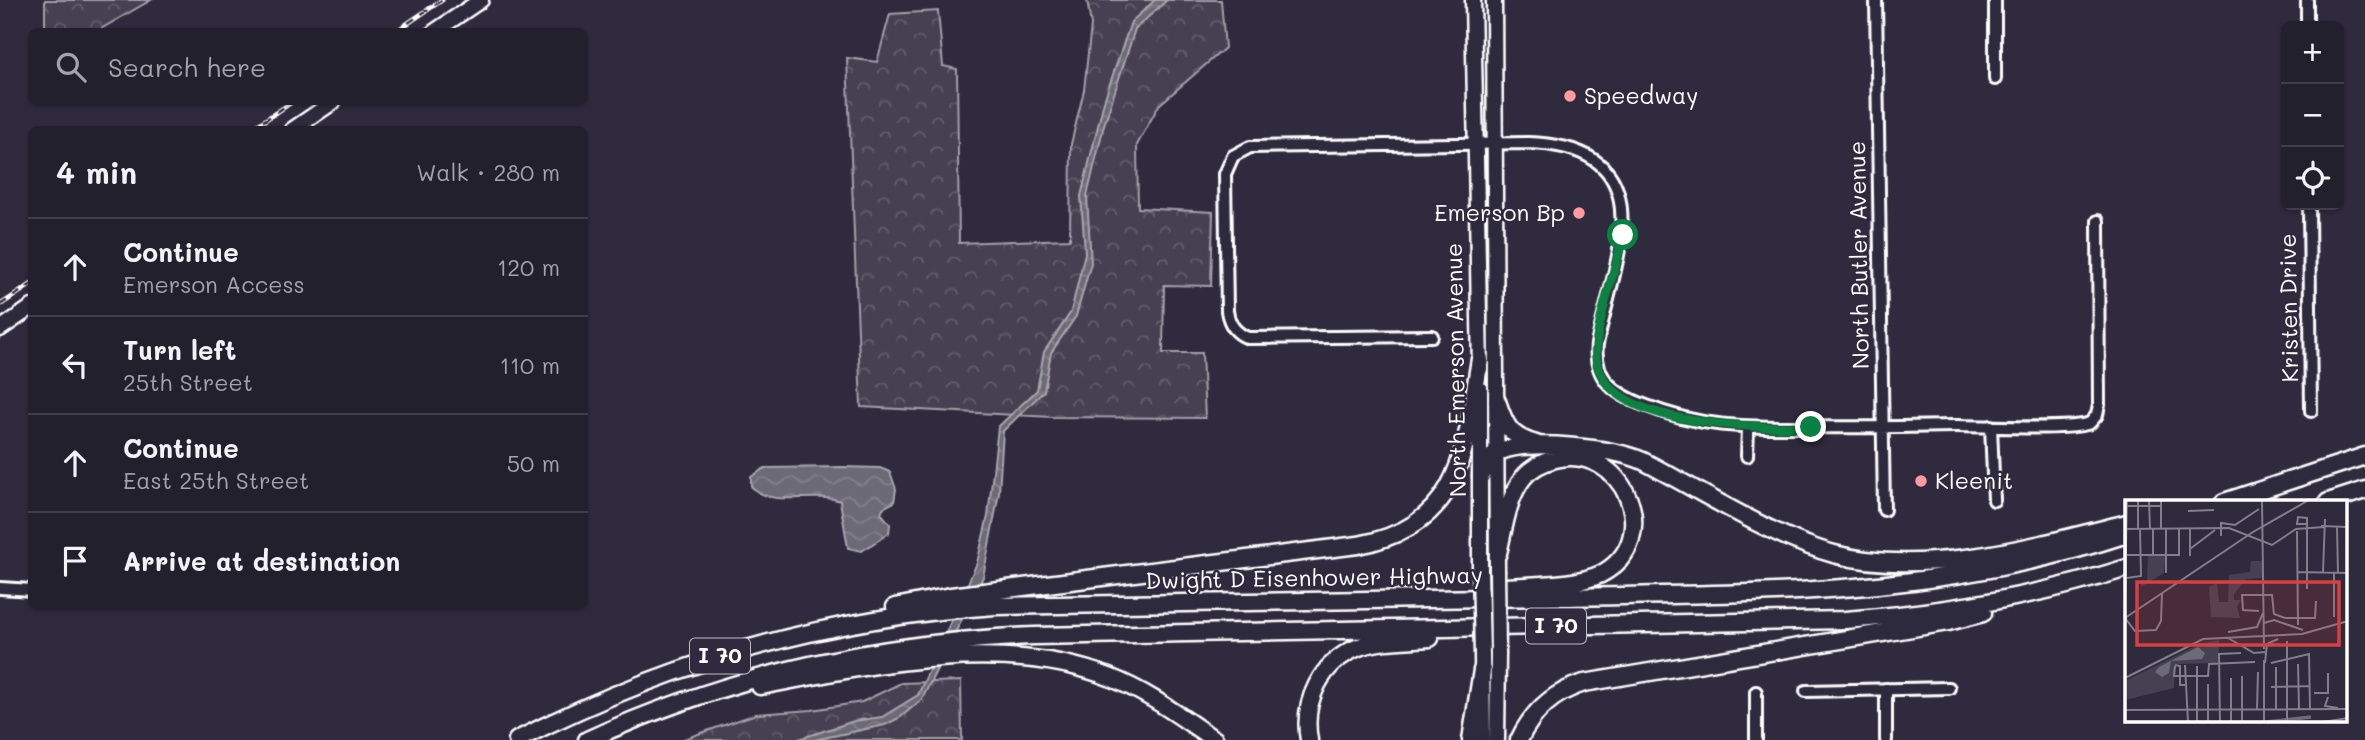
<!DOCTYPE html>
<html lang="en">
<head>
<meta charset="utf-8">
<style>
  body { margin:0; font-family:Mali,sans-serif; background:#2f2d3a; color:#f1f3f6 }
  .controls { position:absolute; right:21px; top:21px; display:grid; overflow:hidden; border-radius:10px; box-shadow:0 2px 5px #0004 }
  .controls button { width:63px; height:63px; display:grid; place-items:center; padding:0; border:0; border-bottom:2px solid #403e4a; background:#23202e; color:#f1f3f6; font:35px sans-serif }
  .stop { position:absolute; width:21px; height:21px; margin:-16px; border:5px solid #0b8043; border-radius:50%; background:#fff }
  .stop.end { background:#0b8043; border-color:#fff; box-shadow:0 2px 7px #0008 }
  .list { margin:0; padding:0; list-style:none }
  h2 { display:flex; justify-content:space-between; align-items:center; height:91px; margin:0; padding:0 28px; font-size:30px }
  h2 small { font-size:23px; font-weight:400; color:#a3a3aa }
  .list li { display:grid; grid-template-columns:46px 1fr auto; gap:21px; align-items:center; box-sizing:border-box; height:98px; padding:0 28px; border-top:2px solid #403e4a }
  .list b { display:block; font-size:26px; white-space:nowrap }
  .list p { margin:0; font-size:23px; white-space:nowrap; color:#a3a3aa }
  .list em { font-size:23px; font-style:normal; color:#a3a3aa }
  .icon { flex:none; width:38px; height:38px; fill:none; stroke:currentColor; stroke-width:2; stroke-linecap:round; stroke-linejoin:round }
  .map { position:relative; flex:none; width:2365px; height:740px; overflow:hidden }
  .search { position:absolute; background:#23202e; box-shadow:0 2px 5px #0004; left:28px; top:28px; width:560px; height:77px; display:flex; align-items:center; gap:18px; box-sizing:border-box; padding:0 24px; border-radius:10px; color:#a3a3aa; font-size:26px }
  .panel { position:absolute; background:#23202e; box-shadow:0 2px 5px #0004; left:28px; top:126px; width:560px; height:483px; border-radius:10px }
  .map>svg:first-child { display:block }
</style>
</head>
<body>
<div class="map">
<svg width="2365" height="740" viewBox="0 0 2365 740">
  <defs>
    <pattern id="forest-crowns" width="20" height="18" patternUnits="userSpaceOnUse" patternTransform="scale(1.75)"><rect width="20" height="18" fill="#464152"/><path d="M2 6a3 3 0 1 1 6 0M12 15a3 3 0 1 1 6 0" fill="none" stroke="#625e6c"/></pattern>
    <pattern id="water-waves" width="16" height="10" patternUnits="userSpaceOnUse" patternTransform="scale(1.75)"><rect width="16" height="10" fill="#6d6a77"/><path d="M0 5q4-4 8 0t8 0" fill="none" stroke="#83808b"/></pattern>
  </defs>
  <rect width="100%" height="100%" fill="#2f2a3d"/>
  <filter id="ink" filterUnits="userSpaceOnUse"><feTurbulence type="fractalNoise" baseFrequency=".0143" numOctaves="2"/><feDisplacementMap in="SourceGraphic" scale="14" xChannelSelector="R" yChannelSelector="G"/><feConvolveMatrix kernelMatrix="1 2 1 2 8 2 1 2 1" color-interpolation-filters="sRGB"/></filter>
  <g filter="url(#ink)">
    <path fill="url(#forest-crowns)" stroke="#a2a0a8" stroke-width="2" d="M 45,0 L 151,0 L 97,31 L 45,31 Z
      M 1087,0 L 1221,0 L 1225,48 L 1159,105 L 1137,145 L 1138,208 L 1213,212 L 1211,286 L 1164,285 L 1163,353 L 1202,353 L 1205,418 L 1053,417 L 861,407 L 847,58 L 877,62 L 890,14 L 938,11 L 943,66 L 957,69 L 959,243 L 1070,239 L 1071,144 L 1084,90 L 1091,25 Z
      M 961,681 L 962,740 L 681,740 L 756,714 L 812,710 L 862,702 L 901,683 Z"/>
    <path fill="url(#water-waves)" stroke="#a7a6ad" stroke-width="2" d="M 1155,0 L 1167,0 L 1135,29 L 1104,125 L 1087,196 L 1091,263 L 1076,316 L 1051,353 L 1044,391 L 1003,431 L 999,493 L 983,577 L 922,699 L 901,717 L 885,725 L 814,740 L 796,740 L 854,721 L 882,717 L 918,695 L 977,563 L 988,516 L 998,427 L 1037,390 L 1044,352 L 1071,312 L 1085,253 L 1081,196 L 1104,101 L 1131,22 Z
      M 843,467 L 880,468 L 890,472 L 896,489 L 894,502 L 883,508 L 881,513 L 890,524 L 889,533 L 862,551 L 848,548 L 840,501 C 813,491 771,509 751,486 L 751,477 L 765,468 Z"/>
    <g fill="none" stroke-linecap="round" stroke-linejoin="round">
      <defs>
        <path id="minor" d="M 1876,0 L 1884,510
          M 1995,0 L 1995,79
          M 2307,0 L 2307,26
          M 2309,205 L 2311,411
          M 1432,336 L 1248,338 C 1235,333 1229,324 1227,311 L 1225,174 L 1233,156 L 1250,147 L 1528,143 C 1667,147 1615,260 1597,344 C 1593,379 1615,394 1644,405 C 1707,430 1751,427 1817,427 C 1864,428 1910,427 1957,426 C 1984,426 2069,431 2090,423 L 2097,415 L 2099,405 L 2098,221
          M 1991,426 L 1994,500
          M 1747,456 L 1748,428
          M 0,588 L 32,590
          M 1886,689 L 1886,740
          M 1806,691 L 1949,688
          M 1756,740 L 1756,692"/>
        <path id="major" d="M 1473,0 L 1480,369
          M 1494,0 L 1497,570
          M 434,32 L 481,0
          M 292,130 L 333,102
          M 0,329 L 32,307
          M 1480,389 L 1480,570
          M 1482,654 L 1483,740
          M 1497,740 L 1498,654"/>
        <path id="highway" d="M 1497,401 C 1505,426 1510,437 1536,444
          M 1481,476 C 1485,465 1490,456 1501,451 C 1531,439 1614,448 1643,461 C 1701,491 1772,537 1834,554 C 1924,578 2039,545 2127,523
          M 2224,502 L 2365,456
          M 2328,502 L 2365,490
          M 1491,588 C 1522,585 1574,587 1601,574 C 1666,540 1623,442 1555,459 C 1543,462 1531,468 1523,478 C 1507,499 1504,529 1498,553
          M 895,607 L 951,596 L 1358,545 C 1465,525 1465,447 1480,359
          M 760,686 C 868,665 1004,636 1109,677 C 1148,692 1181,717 1215,740
          M 517,740 C 667,663 827,617 995,606 C 1182,603 1369,600 1556,597 C 1756,593 1934,598 2127,534
          M 587,740 C 730,675 879,642 1035,636 L 1845,620 C 1941,613 2035,597 2127,568
          M 1309,740 C 1302,701 1321,662 1359,647 C 1381,639 1407,640 1430,638
          M 1471,740 L 1482,670
          M 1519,740 C 1532,712 1554,692 1584,683 L 1948,622 L 1983,613"/>
      </defs>
      <use href="#minor" stroke="#fff" stroke-width="16"/>
      <use href="#major" stroke="#fff" stroke-width="19"/>
      <use href="#highway" stroke="#fff" stroke-width="21"/>
      <use href="#minor" stroke="#2f2a3d" stroke-width="10"/>
      <use href="#major" stroke="#2f2a3d" stroke-width="14"/>
      <use href="#highway" stroke="#2f2a3d" stroke-width="16"/>
      <defs>
        <path id="rail" d="M 395,32 L 442,0
          M 250,130 L 292,102
          M 0,305 L 32,284"/>
      </defs>
      <use href="#rail" stroke="#fff" stroke-width="5"/>
      <use href="#rail" stroke="#2f2a3d" stroke-width="2.5" stroke-dasharray="8" stroke-linecap="butt"/>
      <defs>
        <path id="major-bridge" d="M 1480,570 L 1482,654
          M 1497,570 L 1498,654"/>
      </defs>
      <use href="#major-bridge" stroke="#fff" stroke-width="19" stroke-linecap="butt"/>
      <use href="#major-bridge" stroke="#2f2a3d" stroke-width="14"/>
    </g>
  </g>
  <g fill="none" stroke-linecap="round" stroke-linejoin="round" filter="url(#ink)">
    <path stroke="#0b8043" stroke-width="9" d="M 1623,235 C 1617,267 1595,325 1596,355 C 1600,430 1758,427 1811,427"/>
  </g>
  <g fill="#ff9aa2" stroke="#2f2a3d" stroke-width="2.5">
    <circle cx="1570" cy="96" r="7"/>
    <circle cx="1579" cy="213" r="7"/>
    <circle cx="1921" cy="481" r="7"/>
  </g>
  <g text-anchor="middle" stroke-width="5" stroke-linejoin="round" paint-order="stroke">
    <g fill="#2f2a3d" stroke="#c1bfc5" stroke-width="2">
      <rect x="1526" y="608.5" width="60" height="35" rx="5"/>
      <rect x="690" y="638.5" width="60" height="35" rx="5"/>
    </g>
    <g font-size="21" font-weight="bold" fill="#fff">
      <text x="1556" y="633">I 70</text>
      <text x="720" y="663">I 70</text>
    </g>
    <g font-size="23" fill="#fff" stroke="#2f2a3d" text-anchor="start">
      <text x="1584" y="104">Speedway</text>
      <text x="1565" y="221" text-anchor="end">Emerson Bp</text>
      <text x="1935" y="489">Kleenit</text>
    </g>
    <g font-size="23" fill="#fff" stroke="#2f2a3d">
      <text transform="translate(1859 255) rotate(-91)" y="8">North Butler Avenue</text>
      <text transform="translate(2289 308) rotate(-91)" y="8">Kristen Drive</text>
      <text transform="translate(1456 370) rotate(-91)" y="8">North Emerson Avenue</text>
      <text transform="translate(1314 578) rotate(-1)" y="8">Dwight D Eisenhower Highway</text>
    </g>
  </g>
  <g transform="translate(2125 500)">
    <rect width="222" height="222" fill="#2f2a3d"/>
    <path d="M 23,55 L 41,55 L 39,73 L 16,87 L 16,81 L 22,81 ZM 126,61 L 137,61 L 137,78 L 121,79 L 109,94 L 109,100 L 116,100 L 112,107 L 115,118 L 86,117 L 84,87 L 92,83 L 94,102 L 103,102 L 104,75 L 125,72 ZM 94,140 L 93,163 L 50,164 L 49,188 L 0,200 L 0,181 L 77,143 Z" fill="#464152"/>
    <path d="M 26,174 L 44,175 L 45,183 L 12,192 L 4,182 Z" fill="#464152"/>
    <path d="M 73,147 L 80,153 L 77,159 L 46,161 L 44,173 L 37,177 L 30,172 L 34,167 Z" fill="#6d6a77"/>
    <path fill="none" stroke="#6d6a77" stroke-width="3.5" d="M 142,222 L 186,217"/>
    <path fill="none" stroke="#827f8b" stroke-width="2" d="M 13,0 L 13,29M 24,0 L 25,29M 36,0 L 36,29M 137,0 L 139,149M 2,6 L 36,6M 63,11 L 89,10M 182,24 L 172,24 L 173,17 L 182,18 L 182,89M 196,26 L 223,27M 212,27 L 213,73M 65,28 L 65,56M 0,29 L 104,28 L 147,45 L 171,29 L 199,27M 28,29 L 28,54M 41,29 L 41,73M 172,31 L 173,125M 96,36 L 96,23 L 110,25 L 134,9M 65,49 L 90,30M 2,55 L 54,55 L 54,28M 172,72 L 223,73M 198,72 L 200,19M 209,73 L 209,117M 2,78 L 16,76 L 15,29M 0,98 L 2,0M 134,111 L 118,110 L 117,95 L 147,95 L 149,114 L 160,118 L 190,118 L 191,101M 0,118 L 10,131 L 31,130 L 36,121 L 37,94M 0,118 L 128,32 L 184,0M 139,123 L 149,120 L 178,130M 103,132 L 132,127 L 138,113M 103,138 L 129,153 L 140,152M 162,141 L 162,221M 139,160 L 139,222M 140,163 L 142,144 L 153,139M 146,163 L 184,154 L 185,209M 173,164 L 174,209M 50,165 L 55,166 L 55,185 L 60,185M 60,165 L 63,222M 50,166 L 49,176 L 83,176 L 84,164 L 130,162M 72,166 L 72,222M 151,167 L 151,209M 117,176 L 117,222M 0,178 L 78,139 L 177,134 L 223,121M 106,178 L 106,222M 83,184 L 83,222M 146,187 L 185,186M 189,193 L 203,193 L 203,173M 203,197 L 200,206 L 213,208M 132,209 L 133,172M 0,210 L 223,209M 95,222 L 94,154 L 116,153M 198,222 L 223,218"/>
    <path fill="#da3e3e" fill-opacity="0.15" stroke="#da3e3e" stroke-width="3.5" d="M 12,82 L 214,82 L 214,145 L 12,145 Z"/>
    <rect width="222" height="222" fill="none" stroke="#fff" stroke-width="3.5"/>
  </g>
</svg>
<div class="controls">
<button>+</button>
<button>−</button>
<button><svg class="icon" aria-label="locate" viewBox="0 0 24 24"><circle cx="12" cy="12" r="6"/><path d="M12 2v4M12 18v4M2 12h4M18 12h4"/></svg></button>
</div>
<div class="stop" style="left:1623px;top:235px"></div>
<div class="stop end" style="left:1811px;top:427px"></div>
<div class="search"><svg class="icon" aria-label="search" viewBox="0 0 24 24"><circle cx="10" cy="10" r="6"/><path d="M15 15l6 6"/></svg>Search here</div>
<section class="panel">
<h2>4 min<small>Walk · 280 m</small></h2>
<ul class="list">
<li><svg class="icon" aria-label="ahead" viewBox="0 0 24 24"><path d="M12 20V5M6 11l6-6 6 6"/></svg><div><b>Continue</b><p>Emerson Access</p></div><em>120 m</em></li>
<li><svg class="icon" aria-label="left" viewBox="0 0 24 24"><path d="M17 20v-9H6M10 6l-5 5 5 5"/></svg><div><b>Turn left</b><p>25th Street</p></div><em>110 m</em></li>
<li><svg class="icon" aria-label="ahead" viewBox="0 0 24 24"><path d="M12 20V5M6 11l6-6 6 6"/></svg><div><b>Continue</b><p>East 25th Street</p></div><em>50 m</em></li>
<li><svg class="icon" aria-label="arrive" viewBox="0 0 24 24"><path d="M6 21V4h12l-3 4 3 4H6"/></svg><div><b>Arrive at destination</b></div></li>
</ul>
</section>
</div>
</body>
</html>
